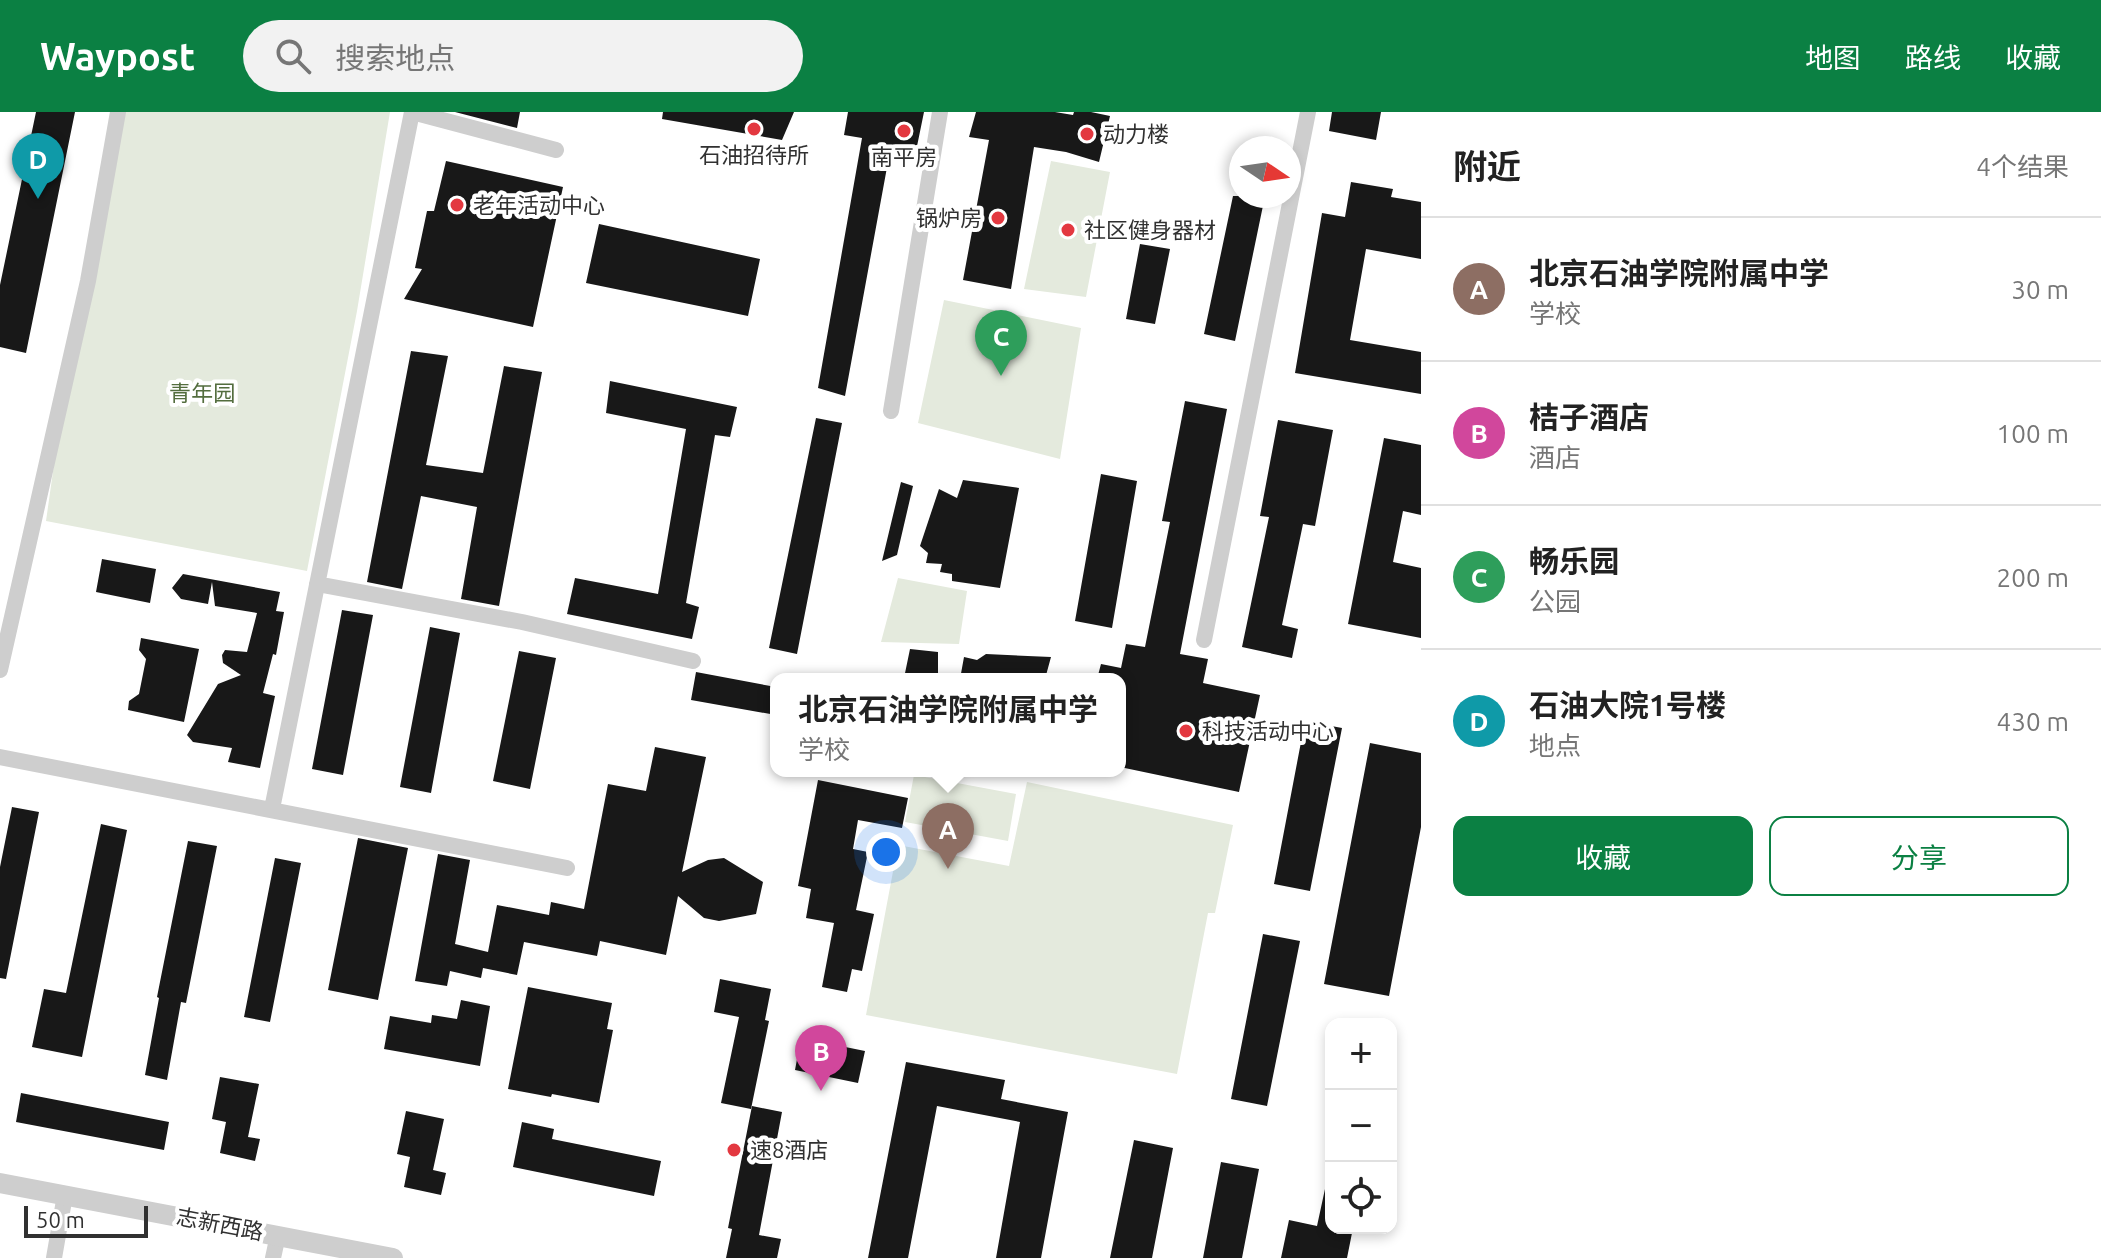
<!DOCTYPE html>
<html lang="zh">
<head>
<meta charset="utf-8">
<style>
  body { margin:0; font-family:Ubuntu,"Noto Sans SC",sans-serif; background:#f2f2f2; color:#222 }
  .controls { position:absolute; right:24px; bottom:24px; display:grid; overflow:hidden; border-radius:16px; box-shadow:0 4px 12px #0003 }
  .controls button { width:72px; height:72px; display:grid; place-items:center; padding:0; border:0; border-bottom:2px solid #e0e0e0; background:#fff; color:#222; font:40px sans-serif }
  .compass { position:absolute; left:1229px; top:24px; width:72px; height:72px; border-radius:50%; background:#fff; box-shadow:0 4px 12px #0003; rotate:103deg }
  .scale { position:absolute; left:24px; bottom:20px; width:124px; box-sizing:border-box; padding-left:8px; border:4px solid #313131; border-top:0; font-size:22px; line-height:28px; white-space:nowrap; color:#313131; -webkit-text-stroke:6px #fff; paint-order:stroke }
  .you { position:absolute; left:886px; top:740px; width:28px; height:28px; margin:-20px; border:6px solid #fff; border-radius:50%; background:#1a73e8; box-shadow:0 0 0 12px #1a73e833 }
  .badge { display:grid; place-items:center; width:52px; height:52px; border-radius:50%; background:#0b8043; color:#fff; font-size:26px; font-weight:700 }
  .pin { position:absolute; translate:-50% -66px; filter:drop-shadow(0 2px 4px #0008) }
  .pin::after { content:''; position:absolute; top:42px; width:28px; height:24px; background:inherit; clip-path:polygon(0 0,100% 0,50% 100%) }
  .popup { position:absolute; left:770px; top:561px; width:356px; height:104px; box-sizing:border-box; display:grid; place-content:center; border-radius:16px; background:#fff; filter:drop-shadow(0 2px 6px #0005); font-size:26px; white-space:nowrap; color:#767676 }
  .popup b { font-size:30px; color:#222 }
  .popup::after { content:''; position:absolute; left:50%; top:100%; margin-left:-16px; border:16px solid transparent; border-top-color:#fff }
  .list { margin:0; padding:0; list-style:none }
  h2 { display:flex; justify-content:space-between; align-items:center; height:104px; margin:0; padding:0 32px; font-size:34px }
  h2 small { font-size:26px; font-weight:400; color:#767676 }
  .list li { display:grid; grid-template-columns:52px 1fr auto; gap:24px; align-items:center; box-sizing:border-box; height:144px; padding:0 32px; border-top:2px solid #e0e0e0 }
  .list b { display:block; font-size:30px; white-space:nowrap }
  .list p { margin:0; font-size:26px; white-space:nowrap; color:#767676 }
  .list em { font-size:26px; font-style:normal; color:#767676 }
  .actions { display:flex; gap:16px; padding:24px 32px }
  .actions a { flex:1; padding:18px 0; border:2px solid #0b8043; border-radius:16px; text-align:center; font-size:28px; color:#0b8043 }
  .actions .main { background:#0b8043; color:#fff }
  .icon { flex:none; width:44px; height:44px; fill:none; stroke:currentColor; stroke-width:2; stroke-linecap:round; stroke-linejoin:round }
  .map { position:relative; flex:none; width:1421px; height:1146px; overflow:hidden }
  header { display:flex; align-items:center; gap:48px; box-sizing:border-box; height:112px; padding:0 40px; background:#0b8043; color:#fff }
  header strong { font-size:38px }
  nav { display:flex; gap:44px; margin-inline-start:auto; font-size:28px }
  .search { width:560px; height:72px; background:#f2f2f2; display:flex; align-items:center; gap:20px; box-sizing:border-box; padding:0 28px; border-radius:44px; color:#767676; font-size:30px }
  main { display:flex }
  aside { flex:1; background:#fff }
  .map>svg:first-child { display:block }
</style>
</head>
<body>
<header>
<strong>Waypost</strong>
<div class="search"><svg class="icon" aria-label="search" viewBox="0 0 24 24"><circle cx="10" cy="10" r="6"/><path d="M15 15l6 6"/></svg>搜索地点</div>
<nav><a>地图</a><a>路线</a><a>收藏</a></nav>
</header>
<main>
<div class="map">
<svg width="1421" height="1146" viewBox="0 0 1421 1146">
  <rect width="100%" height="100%" fill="#fff"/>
  <path fill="#e4eadd" d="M 118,0 L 390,0 L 357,199 L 307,459 L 46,409 L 68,254 Z
    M 1051,49 L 1110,60 L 1086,185 L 1024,177 Z
    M 944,188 L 1081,216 L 1060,347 L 918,311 Z
    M 898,466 L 967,479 L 959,532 L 881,530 Z
    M 914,663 L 1016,682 L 1008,729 L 905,710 Z
    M 1027,670 L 1233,713 L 1215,801 L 1208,801 L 1177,962 L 866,903 L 898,733 L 1009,754 Z"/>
  <path fill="#181818" d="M 36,0 L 75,0 L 26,241 L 0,235 L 0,173 Z
    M 455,0 L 520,0 L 517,16 Z
    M 663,0 L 794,0 L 782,28 L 662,7 Z
    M 848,0 L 924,0 L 915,44 L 890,39 L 845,284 L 818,276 L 862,26 L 844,23 Z
    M 976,0 L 1055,0 L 1073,3 L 1074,0 L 1091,0 L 1110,4 L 1099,50 L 1066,40 L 1034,35 L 1011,177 L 963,168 L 989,28 L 969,25 Z
    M 1332,0 L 1381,0 L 1376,28 L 1329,19 Z
    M 446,49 L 563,75 L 533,215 L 404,187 L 422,157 L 415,156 L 427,99 L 434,99 Z
    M 1351,70 L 1393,77 L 1391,85 L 1421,90 L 1421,147 L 1366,137 L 1350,228 L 1421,240 L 1421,282 L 1295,261 L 1322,101 L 1345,105 Z
    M 1233,84 L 1265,84 L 1235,229 L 1204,222 Z
    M 599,112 L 760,147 L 748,204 L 586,171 Z
    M 1140,132 L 1170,137 L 1155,212 L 1126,207 Z
    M 411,239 L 448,244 L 426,353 L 483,361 L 504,254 L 542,260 L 499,494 L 461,487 L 477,395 L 421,384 L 402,477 L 367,470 Z
    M 610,269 L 737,295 L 730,325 L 715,323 L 686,491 L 699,495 L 692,527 L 567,502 L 575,466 L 658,482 L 686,317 L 606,301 Z
    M 1185,289 L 1227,297 L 1180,542 L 1208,547 L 1203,571 L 1260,583 L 1239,680 L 1120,655 L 1120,567 L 1097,567 L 1101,552 L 1121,556 L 1126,532 L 1145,535 L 1170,410 L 1162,409 Z
    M 816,306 L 842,311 L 797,542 L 769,536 Z
    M 1278,308 L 1333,318 L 1315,414 L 1303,412 L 1282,513 L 1298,517 L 1292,546 L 1242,535 L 1269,405 L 1260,404 Z
    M 1384,326 L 1421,333 L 1421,403 L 1403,399 L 1393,450 L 1421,456 L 1421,526 L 1348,512 Z
    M 1101,362 L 1137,369 L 1112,516 L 1075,509 Z
    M 963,368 L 1019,376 L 1000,476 L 952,469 L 952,462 L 940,460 L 942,452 L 926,451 L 928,441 L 920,434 L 939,377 L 957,386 Z
    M 901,370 L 913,374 L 897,443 L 882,449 Z
    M 102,447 L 156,457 L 150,491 L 96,480 Z
    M 183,462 L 280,480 L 276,499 L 284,500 L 276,543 L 273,542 L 263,581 L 275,584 L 260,656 L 228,650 L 232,636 L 193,630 L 187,623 L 218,572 L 241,563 L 223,551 L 222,543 L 225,538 L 247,540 L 257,501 L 215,494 L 212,470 L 208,492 L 181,487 L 172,476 Z
    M 342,498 L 373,503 L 343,663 L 312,657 Z
    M 430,515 L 460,521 L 431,681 L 400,675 Z
    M 141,526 L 199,537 L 184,610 L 128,598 L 129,589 L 139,582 L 146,547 L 139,538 Z
    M 910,537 L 938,540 L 938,567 L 904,566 Z
    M 519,539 L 556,546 L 530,677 L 493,669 Z
    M 986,542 L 1051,545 L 1045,567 L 960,567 L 964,545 L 977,548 Z
    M 696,560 L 776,575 L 776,603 L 691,588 Z
    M 1305,609 L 1342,616 L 1310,779 L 1274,772 Z
    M 1370,631 L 1421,641 L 1421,715 L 1389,884 L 1324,872 Z
    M 655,635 L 706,645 L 682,760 L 708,748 L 724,746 L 763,770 L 756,802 L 719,809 L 704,806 L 678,784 L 666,843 L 600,829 L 597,844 L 524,830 L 517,863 L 483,856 L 481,866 L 450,859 L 447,874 L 415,869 L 438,742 L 470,748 L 455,832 L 488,840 L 497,793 L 549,803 L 551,790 L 584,797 L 608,672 L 646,679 Z
    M 818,668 L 908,686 L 902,716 L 858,708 L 853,737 L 868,740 L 856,798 L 874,802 L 862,859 L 852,857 L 847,880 L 822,875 L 834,811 L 806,806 L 811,777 L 798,774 Z
    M 12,695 L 39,700 L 6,867 L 0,866 L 0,755 Z
    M 101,712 L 127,718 L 82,945 L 32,935 L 44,877 L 66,881 Z
    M 358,726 L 408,736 L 378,888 L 328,878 Z
    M 188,729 L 217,734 L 186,891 L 181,890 L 167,968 L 145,963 L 159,886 L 157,885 Z
    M 275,746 L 301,751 L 270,910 L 244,905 Z
    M 1263,822 L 1300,829 L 1267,994 L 1231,987 Z
    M 720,867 L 771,877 L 765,908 L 769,909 L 751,997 L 721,991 L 739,905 L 714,900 Z
    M 528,875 L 612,891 L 607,917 L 613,918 L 599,991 L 552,982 L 551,985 L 508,977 Z
    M 461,888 L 490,894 L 480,954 L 384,937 L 390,904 L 431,911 L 432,903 L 457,907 Z
    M 801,926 L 865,939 L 858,971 L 795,958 Z
    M 906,950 L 1005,968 L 1001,987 L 1068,1000 L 1041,1146 L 996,1146 L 1020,1010 L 937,994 L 908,1146 L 868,1146 Z
    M 220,965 L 259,972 L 248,1025 L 260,1027 L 255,1049 L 220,1041 L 226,1010 L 212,1007 Z
    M 21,981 L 169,1010 L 164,1038 L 16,1010 Z
    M 752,994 L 782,1000 L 759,1123 L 781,1127 L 777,1146 L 726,1146 L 732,1117 L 728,1116 Z
    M 406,999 L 444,1007 L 433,1058 L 446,1061 L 441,1083 L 404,1075 L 410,1045 L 397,1042 Z
    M 522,1010 L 554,1017 L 552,1027 L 661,1049 L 654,1084 L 513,1055 Z
    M 1134,1028 L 1173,1036 L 1152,1146 L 1110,1146 Z
    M 1221,1050 L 1259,1057 L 1242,1146 L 1203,1146 Z
    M 1325,1077 L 1331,1077 L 1331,1116 L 1353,1116 L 1347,1146 L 1281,1146 L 1289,1108 L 1317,1114 Z"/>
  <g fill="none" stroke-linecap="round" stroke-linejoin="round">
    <path stroke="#cecece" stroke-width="16" d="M 412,0 L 556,38
      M 891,299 L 940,0
      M 317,472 L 522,510 L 693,549
      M 1204,528 L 1308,0
      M 0,558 L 88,169 L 118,0
      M 0,645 L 567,756
      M 272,697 L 412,0
      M 54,1146 L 65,1083
      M 273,1146 L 278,1123"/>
    <path stroke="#cecece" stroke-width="20" d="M 0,1071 L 393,1146"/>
  </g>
  <g fill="#e33840" stroke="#fff" stroke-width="3">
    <circle cx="754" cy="17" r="8"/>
    <circle cx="904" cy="19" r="8"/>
    <circle cx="1087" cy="22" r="8"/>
    <circle cx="457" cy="93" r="8"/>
    <circle cx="998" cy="106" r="8"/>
    <circle cx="1068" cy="118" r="8"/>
    <circle cx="1186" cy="619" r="8"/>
    <circle cx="734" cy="1038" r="8"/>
  </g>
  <g text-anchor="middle" stroke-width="8" stroke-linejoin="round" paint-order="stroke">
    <g font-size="22" fill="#313131" stroke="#fff" text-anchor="start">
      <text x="1103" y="30">动力楼</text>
      <text x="754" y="51" text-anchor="middle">石油招待所</text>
      <text x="904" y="53" text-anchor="middle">南平房</text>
      <text x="473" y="101">老年活动中心</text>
      <text x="982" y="114" text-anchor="end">锅炉房</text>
      <text x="1084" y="126">社区健身器材</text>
      <text x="1202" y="627">科技活动中心</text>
      <text x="750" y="1046">速8酒店</text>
    </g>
    <g font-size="22" fill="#536d3e" stroke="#fff">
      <text x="202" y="289">青年园</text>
    </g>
    <g font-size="22" fill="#313131" stroke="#fff">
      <text transform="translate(220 1112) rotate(11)" y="8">志新西路</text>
    </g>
  </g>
</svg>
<div class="controls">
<button>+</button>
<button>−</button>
<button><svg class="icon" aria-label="locate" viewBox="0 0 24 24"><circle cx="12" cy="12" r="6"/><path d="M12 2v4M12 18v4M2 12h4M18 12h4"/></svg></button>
</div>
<svg class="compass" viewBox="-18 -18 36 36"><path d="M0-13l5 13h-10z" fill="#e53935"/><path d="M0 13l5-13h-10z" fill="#767676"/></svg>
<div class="scale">50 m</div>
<div class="you"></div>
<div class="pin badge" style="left:948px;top:757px;background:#8d6e63">A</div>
<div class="popup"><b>北京石油学院附属中学</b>学校</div>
<div class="pin badge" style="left:821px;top:979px;background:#d1479c">B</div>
<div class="pin badge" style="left:1001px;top:264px;background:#2e9e5b">C</div>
<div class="pin badge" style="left:38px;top:87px;background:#0f9aa8">D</div>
</div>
<aside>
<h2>附近<small>4个结果</small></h2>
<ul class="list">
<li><span class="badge" style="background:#8d6e63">A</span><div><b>北京石油学院附属中学</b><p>学校</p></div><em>30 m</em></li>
<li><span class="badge" style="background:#d1479c">B</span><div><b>桔子酒店</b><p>酒店</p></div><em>100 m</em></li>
<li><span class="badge" style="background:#2e9e5b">C</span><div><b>畅乐园</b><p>公园</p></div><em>200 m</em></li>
<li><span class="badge" style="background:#0f9aa8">D</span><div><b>石油大院1号楼</b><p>地点</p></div><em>430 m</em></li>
</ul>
<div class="actions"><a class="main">收藏</a><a>分享</a></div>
</aside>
</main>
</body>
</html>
